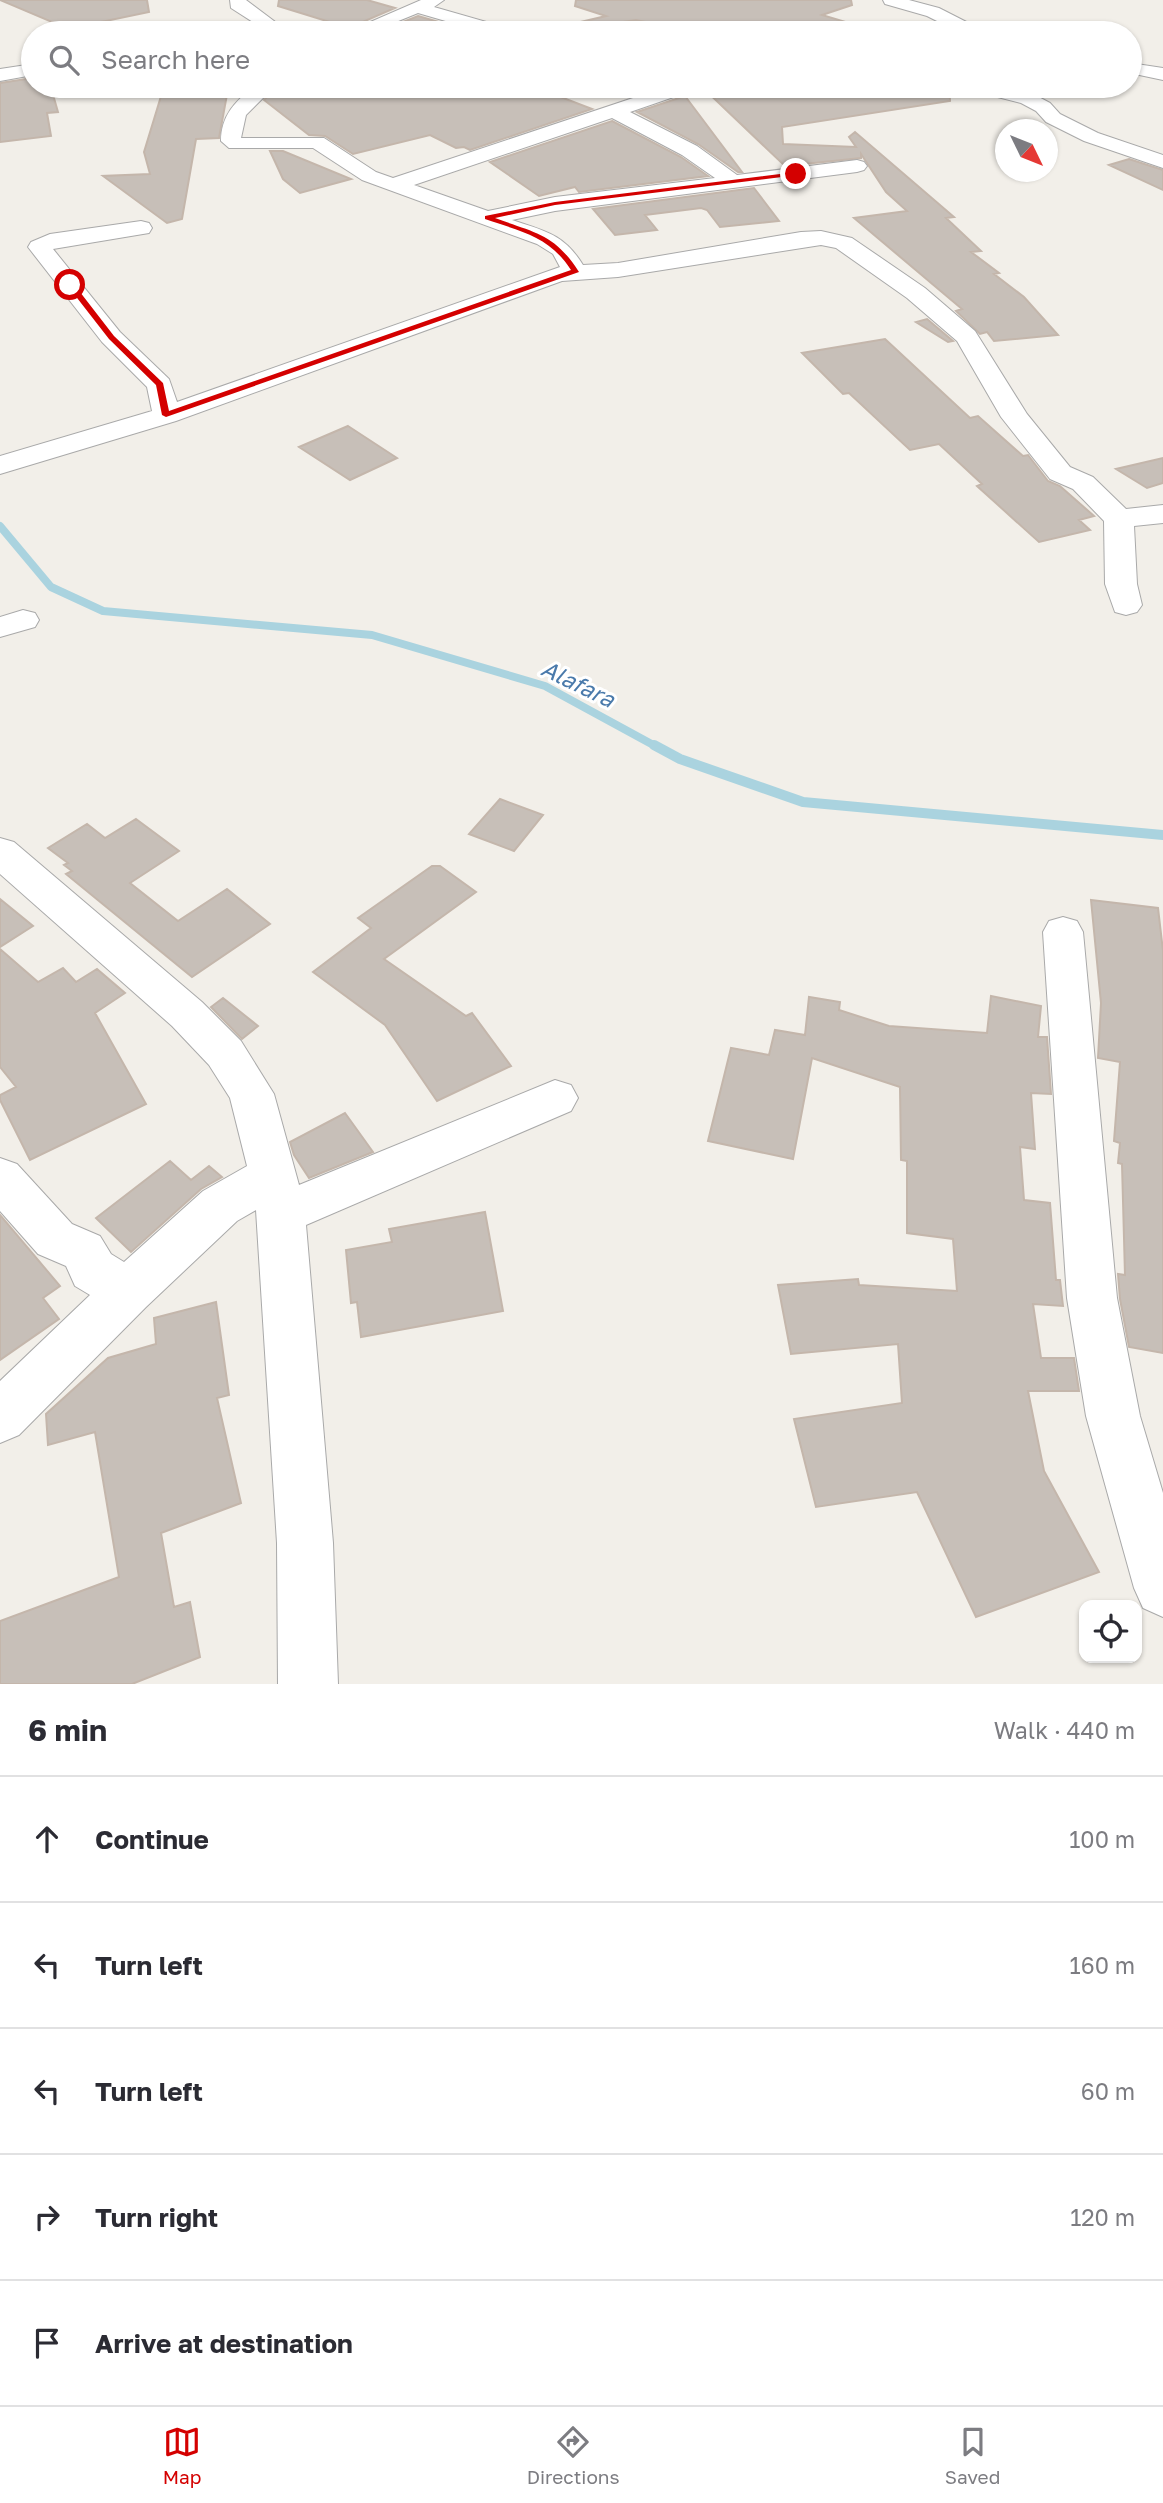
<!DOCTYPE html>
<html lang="en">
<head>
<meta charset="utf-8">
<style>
  body { margin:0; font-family:"Golos Text",sans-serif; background:#f2f2f3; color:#2b2b33 }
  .controls { position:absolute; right:21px; bottom:21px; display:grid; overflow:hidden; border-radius:14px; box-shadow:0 2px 5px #0004 }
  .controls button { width:63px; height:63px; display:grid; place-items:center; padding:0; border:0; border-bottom:2px solid #e1e1e2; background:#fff; color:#2b2b33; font:35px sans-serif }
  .compass { position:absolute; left:995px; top:119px; width:63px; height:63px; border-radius:50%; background:#fff; box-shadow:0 2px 5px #0004; rotate:133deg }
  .stop { position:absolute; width:21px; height:21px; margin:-16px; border:5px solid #d40000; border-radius:50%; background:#fff }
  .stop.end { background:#d40000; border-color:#fff; box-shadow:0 2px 7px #0008 }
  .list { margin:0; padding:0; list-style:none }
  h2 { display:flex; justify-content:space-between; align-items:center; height:91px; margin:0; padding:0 28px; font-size:30px }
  h2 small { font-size:23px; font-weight:400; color:#7c7c81 }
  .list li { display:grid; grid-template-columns:46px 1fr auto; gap:21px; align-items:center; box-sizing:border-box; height:126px; padding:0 28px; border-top:2px solid #e1e1e2 }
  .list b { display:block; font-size:26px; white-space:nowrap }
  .list em { font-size:23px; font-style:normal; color:#7c7c81 }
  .icon { flex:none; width:38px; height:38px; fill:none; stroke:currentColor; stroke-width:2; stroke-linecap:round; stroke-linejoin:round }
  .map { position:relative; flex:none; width:1163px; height:1684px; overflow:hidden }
  .search { position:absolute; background:#fff; box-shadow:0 2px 5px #0004; left:21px; right:21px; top:21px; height:77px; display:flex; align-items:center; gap:18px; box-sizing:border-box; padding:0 24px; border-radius:38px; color:#7c7c81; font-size:26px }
  .sheet { height:721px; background:#fff }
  nav { display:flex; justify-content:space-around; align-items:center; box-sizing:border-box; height:98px; border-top:2px solid #e1e1e2; background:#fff; font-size:19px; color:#7c7c81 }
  nav a { display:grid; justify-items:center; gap:4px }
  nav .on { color:#d40000 }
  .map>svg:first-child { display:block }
</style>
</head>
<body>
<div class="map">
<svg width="1163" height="1684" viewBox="0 0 1163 1684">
  <rect width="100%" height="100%" fill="#f2efe9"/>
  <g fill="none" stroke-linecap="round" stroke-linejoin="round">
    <path stroke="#aad3df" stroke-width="8" d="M 0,526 L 51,587 L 103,611 L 372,635 L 545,686 L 657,747"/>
    <path stroke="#aad3df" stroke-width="10" d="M 654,745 L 680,759 L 803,802 L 1163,835"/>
  </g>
  <path fill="#c7bfb8" stroke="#c4b6ab" stroke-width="2" d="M 0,0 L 147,0 L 149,12 L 96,23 L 109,33 L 78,33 Z
    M 279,0 L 367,0 L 395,8 L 349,28 L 278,6 Z
    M 576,0 L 851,0 L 852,5 L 822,15 L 862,27 L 861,33 L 669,33 L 664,26 L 636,20 L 603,25 L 592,33 L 577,33 L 576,23 L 606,16 L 575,6 Z
    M 418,16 L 456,27 L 455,33 L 375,33 Z
    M 33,78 L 33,86 L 46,86 L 52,91 L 58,112 L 47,113 L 51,136 L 0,142 L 0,83 Z
    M 278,86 L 532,86 L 592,109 L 470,150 L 464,147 L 456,148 L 430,135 L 353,154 L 325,136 L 309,135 L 264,100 Z
    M 701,86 L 811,86 L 822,95 L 831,91 L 828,86 L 949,86 L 950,101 L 782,127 L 783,144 L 856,147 L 849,137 L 855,132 L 954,217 L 946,218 L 981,251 L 971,252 L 999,273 L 994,274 L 1024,297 L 1058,335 L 994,341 L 987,332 L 980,334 L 956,311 L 962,309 L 854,218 L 907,211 L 886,192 L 861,154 L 861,158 L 785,166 Z
    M 228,89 L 219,138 L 196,139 L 182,219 L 167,223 L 103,176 L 150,174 L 144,152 L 162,93 Z
    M 685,96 L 742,172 L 738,172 L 698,144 L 637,112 Z
    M 612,121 L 681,157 L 708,176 L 579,192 L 575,187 L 539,196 L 490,162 Z
    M 270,151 L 283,151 L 351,179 L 300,193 L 283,179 Z
    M 1129,159 L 1163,170 L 1163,190 L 1109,165 Z
    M 754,188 L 779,221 L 720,227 L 707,210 L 701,208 L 645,215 L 657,230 L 615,235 L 593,209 Z
    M 927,319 L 953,341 L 948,342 L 916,322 Z
    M 885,339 L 970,418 L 978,416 L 1023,456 L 1028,455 L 1048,481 L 1060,486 L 1094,516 L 1079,520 L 1090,530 L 1039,542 L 977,486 L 982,484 L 939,444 L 910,450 L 849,393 L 843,394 L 802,353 Z
    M 348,426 L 397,458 L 350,480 L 299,447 Z
    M 1163,458 L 1163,483 L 1147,488 L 1116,469 Z
    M 500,799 L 543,815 L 514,851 L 469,834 Z
    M 136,819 L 179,851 L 130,883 L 178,921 L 227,889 L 270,924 L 192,977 L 66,874 L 72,871 L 64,865 L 68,863 L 48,848 L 87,824 L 105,838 Z
    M 432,866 L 440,866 L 476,892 L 384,959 L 466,1016 L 472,1013 L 511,1066 L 437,1101 L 385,1025 L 313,972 L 371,928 L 358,918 Z
    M 0,899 L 33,926 L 0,947 Z
    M 1091,900 L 1158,908 L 1163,951 L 1163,1353 L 1129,1347 L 1120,1299 L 1118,1274 L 1125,1275 L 1122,1164 L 1118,1163 L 1120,1143 L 1114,1141 L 1120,1062 L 1098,1058 L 1101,1003 Z
    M 0,949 L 38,982 L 63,968 L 76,982 L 97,969 L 125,993 L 95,1013 L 146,1104 L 30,1160 L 0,1100 L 0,1095 L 16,1087 L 0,1067 Z
    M 991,996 L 1041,1006 L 1038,1037 L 1047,1037 L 1051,1094 L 1031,1093 L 1035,1149 L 1020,1147 L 1024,1200 L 1050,1203 L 1056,1280 L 1060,1280 L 1063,1306 L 1033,1304 L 1041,1358 L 1074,1358 L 1079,1391 L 1028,1391 L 1044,1471 L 1099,1572 L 976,1617 L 917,1492 L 816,1507 L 794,1419 L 902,1403 L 898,1344 L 791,1354 L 778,1285 L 858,1279 L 859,1285 L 957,1291 L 953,1239 L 907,1233 L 907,1161 L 901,1160 L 900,1087 L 812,1058 L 793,1159 L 708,1141 L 731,1048 L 769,1055 L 775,1030 L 805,1035 L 809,997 L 840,1002 L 839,1010 L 889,1026 L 987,1033 Z
    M 223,998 L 258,1026 L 242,1039 L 211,1007 Z
    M 345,1113 L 373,1152 L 309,1178 L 294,1155 L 290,1142 Z
    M 170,1161 L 191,1180 L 209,1166 L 222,1177 L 201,1189 L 131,1252 L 96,1218 Z
    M 485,1212 L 503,1311 L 361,1337 L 357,1302 L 351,1303 L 346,1250 L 392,1242 L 389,1229 Z
    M 0,1215 L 60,1286 L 43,1298 L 59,1319 L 0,1360 Z
    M 216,1302 L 229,1395 L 217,1398 L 241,1503 L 161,1533 L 174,1607 L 190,1602 L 200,1657 L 132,1684 L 0,1684 L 0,1621 L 119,1577 L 95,1432 L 48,1445 L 46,1414 L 108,1358 L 156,1344 L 154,1318 Z"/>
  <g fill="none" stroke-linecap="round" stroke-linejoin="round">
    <defs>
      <path id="lane" d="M 813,86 L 824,86 L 829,90 L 821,92 Z"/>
      <path id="street" d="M 230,0 L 246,0 L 290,33 L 270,33 L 231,8 Z
        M 421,0 L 444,0 L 434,7 L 511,29 L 514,33 L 487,33 L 418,13 L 369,33 L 345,33 Z
        M 883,0 L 909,0 L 939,8 L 988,33 L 961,33 L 927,16 L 885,4 Z
        M 636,23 L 663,29 L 666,33 L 594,33 L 603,28 Z
        M 1130,63 L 1163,68 L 1163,80 L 1130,73 Z
        M 33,64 L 33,75 L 0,81 L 0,69 Z
        M 255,86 L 275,86 L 246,115 L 241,138 L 324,138 L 376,172 L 393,178 L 669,86 L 696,86 L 694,90 L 630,112 L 697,146 L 737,175 L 857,160 L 864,162 L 867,166 L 864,170 L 857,172 L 555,211 L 512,220 C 545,231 564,234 583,265 L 618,263 L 801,232 L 821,231 L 852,238 L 925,288 L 975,331 L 1027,414 L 1070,467 L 1093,477 L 1126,509 L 1163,505 L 1163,523 L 1134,526 L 1137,584 L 1142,605 L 1137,612 L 1126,615 L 1115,612 L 1105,584 L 1104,521 L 1073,489 L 1050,479 L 1001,417 L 957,341 L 907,298 L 836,248 L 821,245 L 618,277 L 562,281 L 176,421 L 0,474 L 0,456 L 152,411 L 147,387 L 102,342 L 28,247 L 31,242 L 50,234 L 141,221 L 149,223 L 152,228 L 149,233 L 53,249 L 120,332 L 169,379 L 177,402 L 560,267 L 553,254 L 537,244 L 362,180 L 313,148 L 229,148 L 221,141 C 221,116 235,101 255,86 ZM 612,118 L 682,155 L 715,178 L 555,197 L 488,211 L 414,185 Z
        M 968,86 L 998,86 L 1035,95 L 1050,103 L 1060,114 L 1098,133 L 1163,155 L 1163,168 L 1084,141 L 1046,122 L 1036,111 L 1021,103 L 970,90 Z
        M 23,610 L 35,613 L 39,620 L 35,627 L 0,637 L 0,617 Z
        M 0,838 L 14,842 L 202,1002 L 241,1041 L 274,1094 L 299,1185 L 555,1080 L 571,1085 L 578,1098 L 571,1111 L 306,1225 L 333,1543 L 338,1684 L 278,1684 L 277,1543 L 256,1210 L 237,1221 L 146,1307 L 19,1435 L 0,1443 L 0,1381 L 90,1295 L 75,1286 L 66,1266 L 38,1254 L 0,1211 L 0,1158 L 17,1164 L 72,1224 L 100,1236 L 111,1254 L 124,1262 L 203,1191 L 247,1166 L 230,1098 L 209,1065 L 172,1026 L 0,874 Z
        M 1063,917 L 1077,921 L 1083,932 L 1117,1298 L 1140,1416 L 1163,1493 L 1163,1617 L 1143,1608 L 1134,1588 L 1086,1416 L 1067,1298 L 1043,932 L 1049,921 Z"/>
    </defs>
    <use href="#lane" stroke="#a9a9a9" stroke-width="2"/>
    <use href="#street" stroke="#a9a9a9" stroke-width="2"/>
    <use href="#lane" fill="#fff" fill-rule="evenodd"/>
    <use href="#street" fill="#fff" fill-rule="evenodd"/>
  </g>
  <path fill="#d40000" d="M 796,172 L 798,175 L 555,205 L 495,218 C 535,233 554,233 579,272 L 166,417 L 162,415 L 156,385 L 109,339 L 67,285 L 73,283 L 114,336 L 163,383 L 169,411 L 571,270 C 549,236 522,232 485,219 L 485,216 L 555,202 Z"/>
  <g text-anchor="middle" stroke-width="6" stroke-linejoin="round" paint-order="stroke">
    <g font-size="23" font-style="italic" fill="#4a7aab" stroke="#fff">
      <text transform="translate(578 684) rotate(26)" y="8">Alafara</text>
    </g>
  </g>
</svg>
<div class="controls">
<button><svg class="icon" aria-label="locate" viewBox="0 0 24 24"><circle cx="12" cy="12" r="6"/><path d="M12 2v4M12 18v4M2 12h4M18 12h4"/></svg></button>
</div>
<svg class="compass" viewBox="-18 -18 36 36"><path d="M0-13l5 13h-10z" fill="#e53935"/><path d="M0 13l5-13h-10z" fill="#7c7c81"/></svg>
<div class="stop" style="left:70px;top:285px"></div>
<div class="stop end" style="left:796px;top:174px"></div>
<div class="search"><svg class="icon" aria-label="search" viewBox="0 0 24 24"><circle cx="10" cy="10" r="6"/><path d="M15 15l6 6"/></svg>Search here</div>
</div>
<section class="sheet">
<h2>6 min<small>Walk · 440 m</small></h2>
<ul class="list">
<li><svg class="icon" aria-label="ahead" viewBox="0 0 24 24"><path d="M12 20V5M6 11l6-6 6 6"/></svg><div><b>Continue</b></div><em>100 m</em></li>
<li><svg class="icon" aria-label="left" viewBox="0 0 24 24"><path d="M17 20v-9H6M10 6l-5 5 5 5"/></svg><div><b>Turn left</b></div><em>160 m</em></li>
<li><svg class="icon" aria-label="left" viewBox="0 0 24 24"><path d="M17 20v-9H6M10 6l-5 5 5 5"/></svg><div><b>Turn left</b></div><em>60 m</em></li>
<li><svg class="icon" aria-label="right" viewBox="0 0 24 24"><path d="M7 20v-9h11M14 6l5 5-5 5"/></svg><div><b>Turn right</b></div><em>120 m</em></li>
<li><svg class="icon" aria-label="arrive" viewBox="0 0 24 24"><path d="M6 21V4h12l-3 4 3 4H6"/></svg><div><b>Arrive at destination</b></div></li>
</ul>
</section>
<nav>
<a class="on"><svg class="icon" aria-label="map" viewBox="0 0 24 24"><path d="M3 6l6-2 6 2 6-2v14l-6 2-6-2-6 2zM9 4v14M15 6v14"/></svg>Map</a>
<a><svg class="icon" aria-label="directions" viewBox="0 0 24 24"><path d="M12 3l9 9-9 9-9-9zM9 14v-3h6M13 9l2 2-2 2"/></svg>Directions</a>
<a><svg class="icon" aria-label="saved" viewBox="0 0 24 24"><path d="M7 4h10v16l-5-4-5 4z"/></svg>Saved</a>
</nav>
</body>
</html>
